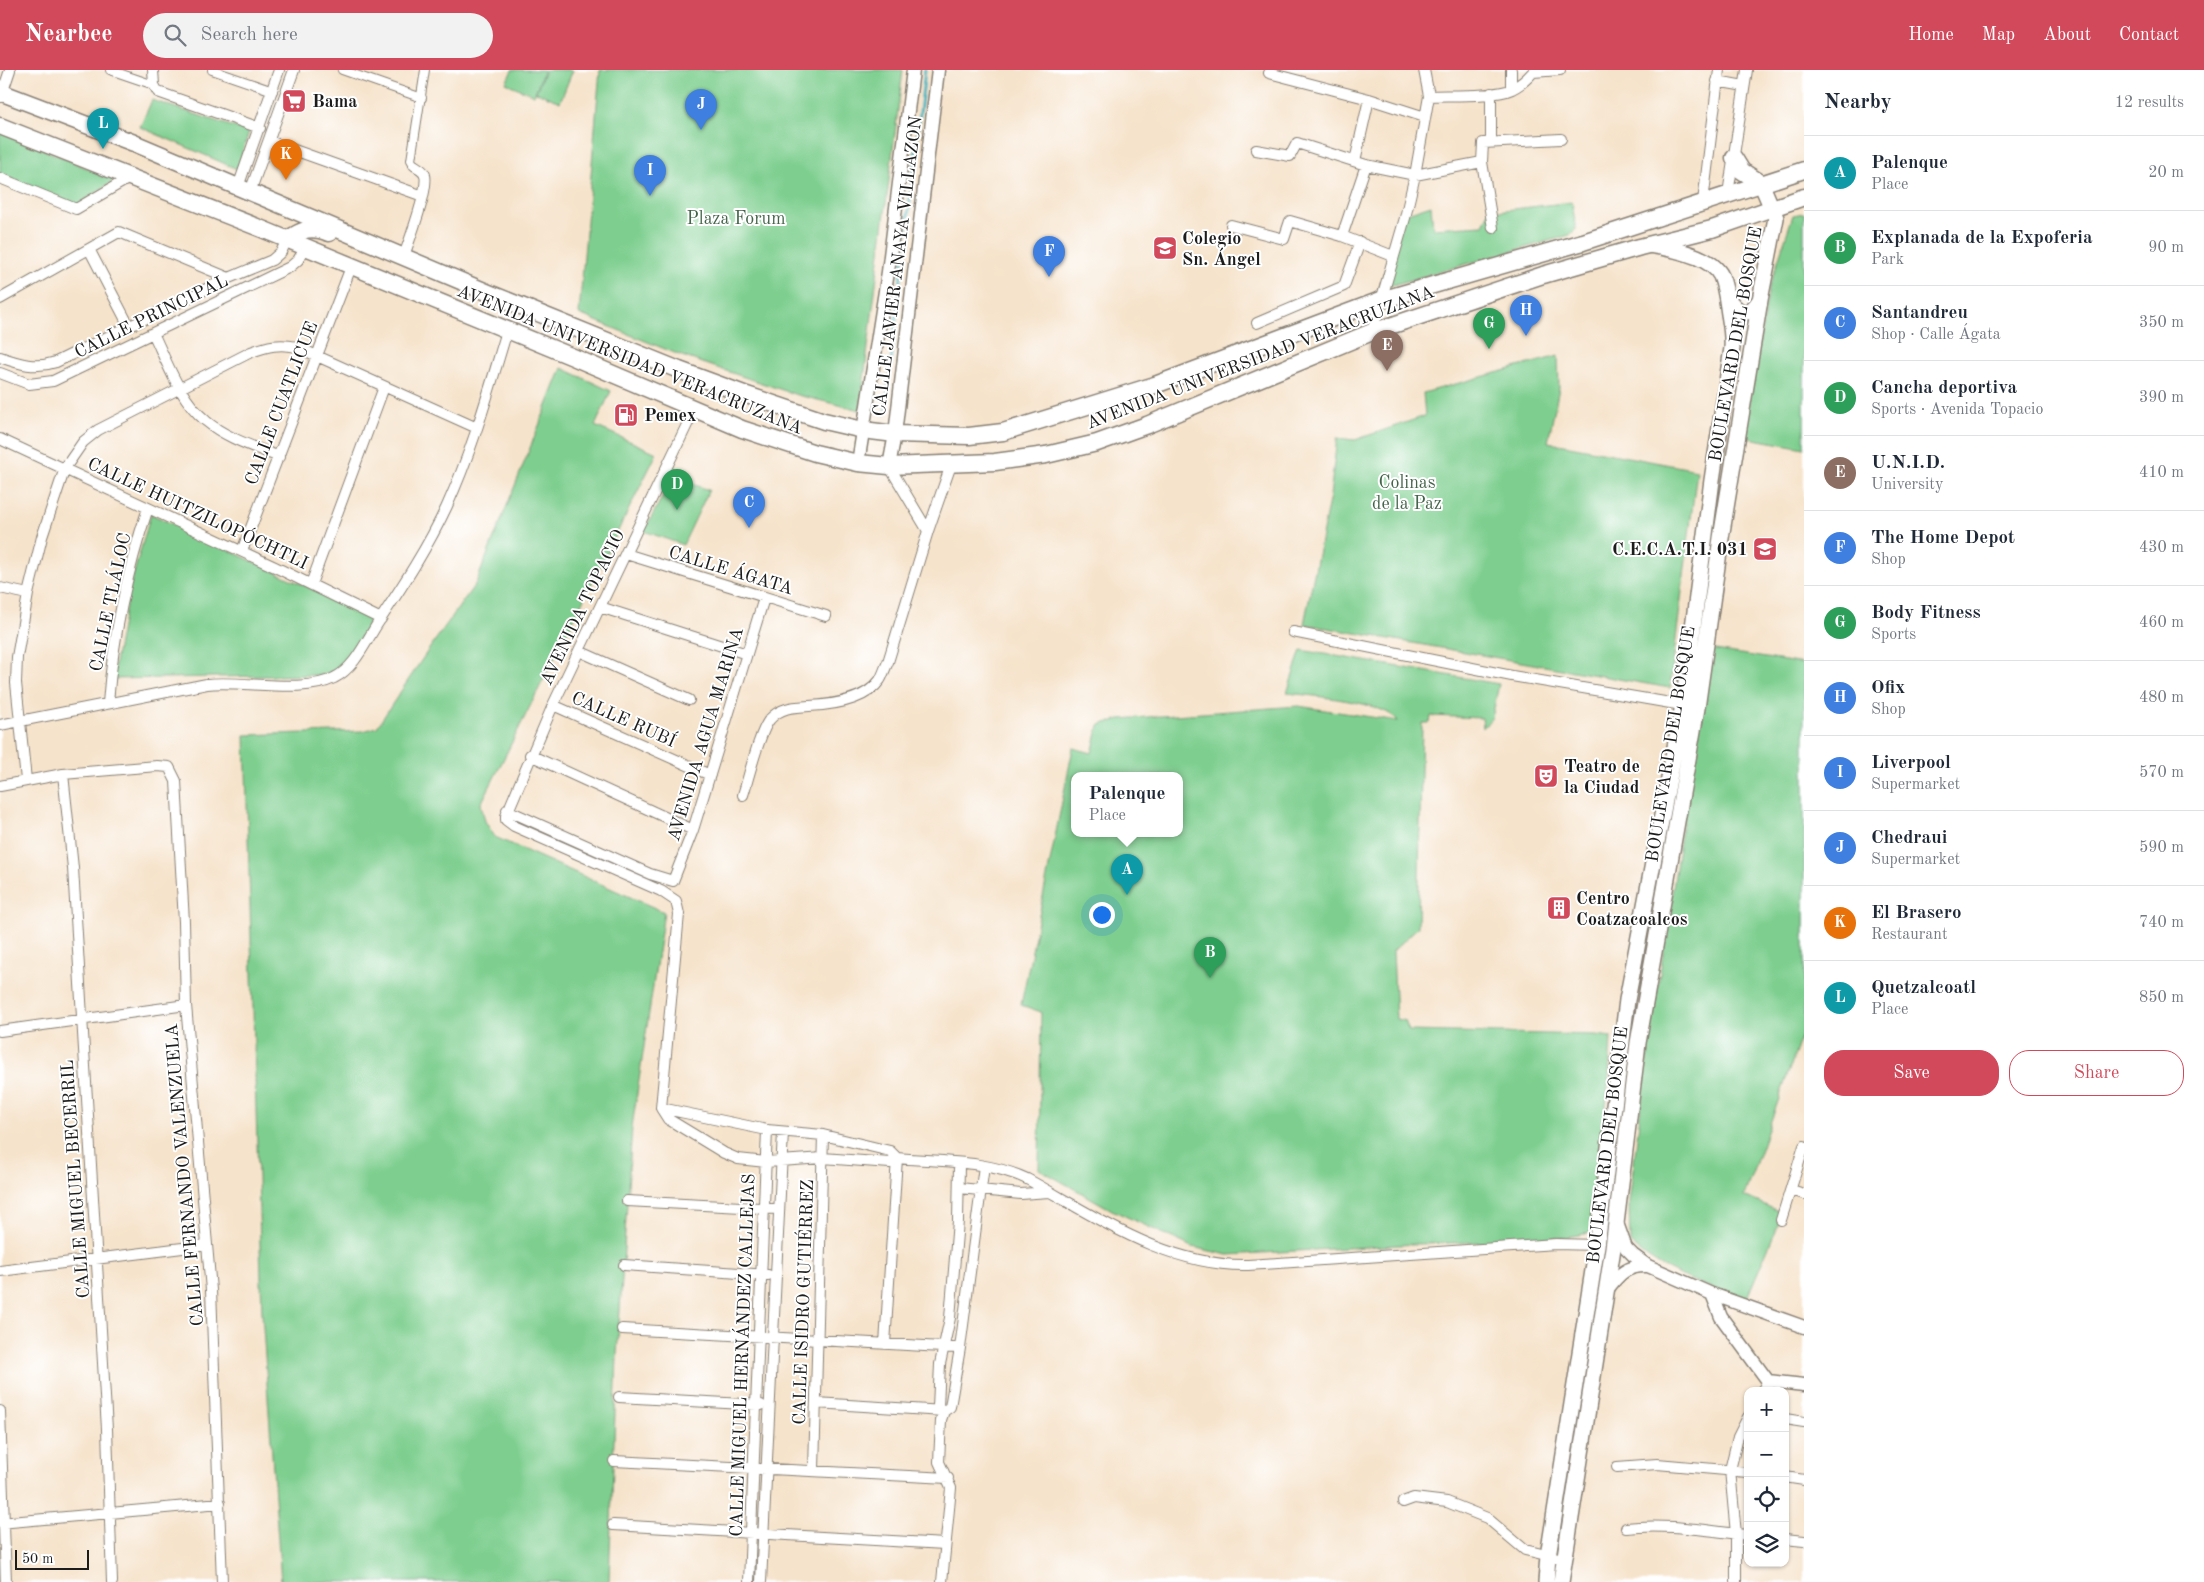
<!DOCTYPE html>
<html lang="en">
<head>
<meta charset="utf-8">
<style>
  body { margin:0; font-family:"Old Standard TT",serif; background:#f2f2f3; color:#1f2937 }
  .controls { position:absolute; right:15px; bottom:15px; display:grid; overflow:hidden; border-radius:10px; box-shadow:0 1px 4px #0004 }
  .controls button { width:45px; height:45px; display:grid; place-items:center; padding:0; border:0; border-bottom:1px solid #e0e1e3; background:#fff; color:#1f2937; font:25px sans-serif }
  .scale { position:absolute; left:15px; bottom:12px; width:74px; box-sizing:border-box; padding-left:5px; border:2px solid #1c1c1c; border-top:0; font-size:14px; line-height:18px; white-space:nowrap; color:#1c1c1c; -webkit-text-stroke:4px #fff; paint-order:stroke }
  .you { position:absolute; left:1101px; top:844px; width:18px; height:18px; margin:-12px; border:4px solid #fff; border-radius:50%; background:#1a73e8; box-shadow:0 0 0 8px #1a73e833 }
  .badge { display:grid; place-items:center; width:32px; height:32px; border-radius:50%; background:#d1495b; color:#fff; font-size:16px; font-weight:700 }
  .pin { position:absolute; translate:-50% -41px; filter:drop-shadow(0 1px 2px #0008) }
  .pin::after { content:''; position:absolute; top:26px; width:18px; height:15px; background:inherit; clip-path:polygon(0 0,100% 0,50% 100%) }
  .popup { position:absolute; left:1071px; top:702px; width:112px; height:65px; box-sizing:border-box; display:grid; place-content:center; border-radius:10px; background:#fff; filter:drop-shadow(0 1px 4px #0005); font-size:16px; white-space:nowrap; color:#747a83 }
  .popup b { font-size:19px; color:#1f2937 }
  .popup::after { content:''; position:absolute; left:50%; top:100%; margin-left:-10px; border:10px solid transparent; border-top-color:#fff }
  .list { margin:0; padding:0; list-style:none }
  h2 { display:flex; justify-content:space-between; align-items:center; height:65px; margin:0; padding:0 20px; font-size:21px }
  h2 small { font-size:16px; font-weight:400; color:#747a83 }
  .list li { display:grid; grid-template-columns:32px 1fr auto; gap:15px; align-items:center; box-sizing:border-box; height:75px; padding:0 20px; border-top:1px solid #e0e1e3 }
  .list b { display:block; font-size:19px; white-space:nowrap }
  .list p { margin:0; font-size:16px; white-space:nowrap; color:#747a83 }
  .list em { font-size:16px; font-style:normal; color:#747a83 }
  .actions { display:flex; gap:10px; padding:15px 20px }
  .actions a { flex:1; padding:11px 0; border:1px solid #d1495b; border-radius:20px; text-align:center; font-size:18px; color:#d1495b }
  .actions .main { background:#d1495b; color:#fff }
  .icon { flex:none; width:28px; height:28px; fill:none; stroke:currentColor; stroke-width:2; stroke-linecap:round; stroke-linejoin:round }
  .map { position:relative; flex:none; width:1804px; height:1512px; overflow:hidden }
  header { display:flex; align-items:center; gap:30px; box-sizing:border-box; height:70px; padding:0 25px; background:#d1495b; color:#fff }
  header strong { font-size:24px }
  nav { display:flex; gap:28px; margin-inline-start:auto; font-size:18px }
  .search { width:350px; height:45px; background:#f2f2f3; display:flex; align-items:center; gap:12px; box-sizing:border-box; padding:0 18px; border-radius:28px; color:#747a83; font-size:19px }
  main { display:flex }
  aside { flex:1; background:#fff }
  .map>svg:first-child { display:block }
</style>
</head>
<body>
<header>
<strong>Nearbee</strong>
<div class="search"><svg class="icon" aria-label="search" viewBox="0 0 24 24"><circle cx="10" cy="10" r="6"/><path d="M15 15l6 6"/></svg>Search here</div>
<nav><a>Home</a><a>Map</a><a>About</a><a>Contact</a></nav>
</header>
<main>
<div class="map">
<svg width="1804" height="1512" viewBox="0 0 1804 1512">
  <rect width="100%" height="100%" fill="#fff"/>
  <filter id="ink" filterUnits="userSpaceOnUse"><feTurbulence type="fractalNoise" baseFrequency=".02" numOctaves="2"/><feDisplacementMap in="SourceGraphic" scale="10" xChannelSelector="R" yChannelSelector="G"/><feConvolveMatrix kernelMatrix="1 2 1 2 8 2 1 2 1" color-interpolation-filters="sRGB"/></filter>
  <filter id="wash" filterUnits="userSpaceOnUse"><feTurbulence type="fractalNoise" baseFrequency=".0096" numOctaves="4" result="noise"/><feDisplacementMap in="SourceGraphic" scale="20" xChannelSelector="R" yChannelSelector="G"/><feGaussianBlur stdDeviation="1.12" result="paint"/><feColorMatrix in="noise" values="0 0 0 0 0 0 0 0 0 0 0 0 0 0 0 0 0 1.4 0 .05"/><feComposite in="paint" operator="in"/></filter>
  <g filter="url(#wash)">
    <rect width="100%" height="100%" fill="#f6e3cb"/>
    <path fill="#7ecf8f" stroke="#4d7656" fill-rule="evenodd" d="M 512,0 L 544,0 L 534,25 L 506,13 Z
      M 545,0 L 573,0 L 560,32 L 536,22 Z
      M 600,0 L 903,0 L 860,340 L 797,325 L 682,286 L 579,244 Z
      M 152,30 L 249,62 L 237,99 L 140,57 Z
      M 0,61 L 115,110 L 76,136 L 0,104 Z
      M 1572,132 L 1576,159 L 1570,165 L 1389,216 L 1381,212 L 1404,144 L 1431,135 L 1433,158 L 1483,155 L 1489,142 Z
      M 1804,143 L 1804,378 L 1743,367 L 1769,218 L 1793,145 Z
      M 1558,286 L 1559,318 L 1548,372 L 1697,400 L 1670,618 L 1304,554 L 1330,426 L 1337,368 L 1355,370 L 1425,346 L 1423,323 Z
      M 562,298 L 611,321 L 595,356 L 657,383 L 481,734 L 485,751 L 495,767 L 664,842 L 632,1057 L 617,1285 L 609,1512 L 281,1512 L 262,1243 L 245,665 L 363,661 L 377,657 L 429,579 L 476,513 Z
      M 673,407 L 709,420 L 683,475 L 644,461 Z
      M 151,444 L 372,547 L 344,597 L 322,605 L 112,609 L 129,520 Z
      M 1709,579 L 1804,594 L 1804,959 L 1744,1126 L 1783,1143 L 1746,1230 C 1705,1215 1662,1203 1630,1173 L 1629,1133 L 1645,1003 Z
      M 1301,580 L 1499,614 L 1492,648 L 1483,658 L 1482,648 L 1431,646 L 1430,653 L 1422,653 L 1418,857 L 1393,881 L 1396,949 L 1405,951 L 1409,961 L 1597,965 L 1611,967 L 1609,1006 L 1595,1142 L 1590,1163 L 1567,1167 L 1486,1172 L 1416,1174 L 1228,1185 L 1192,1177 L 1112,1140 L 1039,1099 L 1041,942 L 1021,935 L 1073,678 L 1092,683 L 1099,655 L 1120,649 L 1298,636 L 1398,651 C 1384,631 1312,626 1287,623 ZM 1074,706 L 1180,706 L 1180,764 L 1074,764 Z"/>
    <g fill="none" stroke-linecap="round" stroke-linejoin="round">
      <path stroke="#48b6c2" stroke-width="3" d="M 885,344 L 925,0"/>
    </g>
  </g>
  <g filter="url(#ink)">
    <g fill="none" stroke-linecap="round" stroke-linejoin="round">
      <defs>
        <path id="pedestrian" d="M 110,0 L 154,15
          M 212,0 L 273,21
          M 342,0 L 422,28
          M 414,95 L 411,90 L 425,0"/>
        <path id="minor" d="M 153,0 L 154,15 L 158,22 L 260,58
          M 1511,0 L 1511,19
          M 1269,3 L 1369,29 L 1425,47
          M 1717,11 L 1744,16
          M 1429,26 C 1449,25 1495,27 1512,19 C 1520,15 1527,9 1533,2 L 1560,0
          M 1,27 L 10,0
          M 269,71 L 423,126
          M 1491,72 L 1491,23
          M 1256,80 L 1290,86 L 1297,73 L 1366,95 L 1415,105 L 1482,92
          M 1355,91 L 1369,29
          M 0,108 L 76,139 L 131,107
          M 238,117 L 279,0
          M 250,122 L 294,0
          M 1728,124 L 1747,0
          M 1703,132 L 1719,0
          M 1231,155 L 1284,169 L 1290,151 L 1342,166 L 1393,186
          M 1493,158 L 1482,92 L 1483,73 L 1561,69
          M 1342,166 L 1366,95
          M 89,179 L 129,256
          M 404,186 C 409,171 429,119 425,105 C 424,100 418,98 414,95
          M 0,229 L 119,162 L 229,208
          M 1257,253 L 1344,216 L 1360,172
          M 1372,262 L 1405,148 L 1415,105 L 1429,26 L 1424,0
          M 153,263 C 167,292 180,330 206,351 C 226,368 255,377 279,387
          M 0,287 C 20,294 35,299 56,292 L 229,208 L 272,190 L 281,182 L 287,170
          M 0,303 L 29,314 L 53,311 L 290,197 L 298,190 L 306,177
          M 0,369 L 275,497 L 381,549
          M 889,396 L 928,461
          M 242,481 L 351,197
          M 626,484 L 826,546
          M 311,514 L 384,317
          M 0,518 L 28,524
          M 600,537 L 747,584
          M 1293,562 L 1512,606 L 1688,636
          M 579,581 L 689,630
          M 108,633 C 113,566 127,501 148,438
          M 553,635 L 710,705
          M 0,655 L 207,614 C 243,610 303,624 334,608 C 355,598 366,571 378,553 C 403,515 428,477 447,436 C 473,379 489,320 507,261
          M 530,685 L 693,760
          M 63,704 L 73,798 L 107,1359 L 112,1512
          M 26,710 L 16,613 L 17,587 L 28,524 L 42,467 L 65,398 L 83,372 L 98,360 L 251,282 C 268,276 279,273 297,277 L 477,358
          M 0,716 L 63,704 L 157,696 L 169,697 L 176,711 L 184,852 L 186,935 L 211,1220 L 222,1512
          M 743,725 C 749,707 759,662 770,649 C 781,637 794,637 809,636 C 832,635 866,630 880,610 C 883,605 885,598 888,592 L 928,461 L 951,395
          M 507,740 L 650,804 L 673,811 L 693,760 L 764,528
          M 0,961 L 186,935
          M 661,1038 L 668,1049 L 724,1083 L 738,1089 L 766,1092 L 823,1088 L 890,1093 L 897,1088 C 940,1092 987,1090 1027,1109 C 1095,1146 1167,1197 1248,1195 L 1556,1174 L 1597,1175
          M 661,1038 L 679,844 L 676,831 L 661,821 L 514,756 L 506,750 L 506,746 L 553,635 L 694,340
          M 661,1038 L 767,1060 L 823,1065 L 890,1081 L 897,1088
          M 959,1118 L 1021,1124 L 1049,1122
          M 1791,1120 L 1804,1124
          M 627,1131 L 779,1139
          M 1781,1150 L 1804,1076
          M 624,1195 L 768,1205
          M 0,1201 L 206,1175
          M 622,1259 L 960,1278
          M 885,1274 L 897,1088
          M 1762,1321 L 1768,1311
          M 619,1327 L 761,1335
          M 816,1333 L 944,1341
          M 0,1341 L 6,1512
          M 944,1341 L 938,1337 L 940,1294 L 950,1248 L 958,1151 L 959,1094
          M 1785,1349 L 1804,1352
          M 614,1391 L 948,1408
          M 1617,1397 L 1657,1394 L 1748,1402
          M 814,1400 L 823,1065
          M 1785,1407 L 1804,1410
          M 1403,1432 L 1414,1428 L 1447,1432 L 1487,1448 L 1525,1480 L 1563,1489
          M 0,1453 L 220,1433
          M 613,1455 L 945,1474
          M 1626,1458 C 1666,1453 1708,1461 1748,1465
          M 1785,1469 L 1804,1471
          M 749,1512 L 767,1060
          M 761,1512 L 783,1062
          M 942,1512 L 951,1418 L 939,1392 L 941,1350 L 944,1341 L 950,1337 L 960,1278 L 984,1096
          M 1736,1512 L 1736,1464 L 1730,1400 L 1738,1367 L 1748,1347"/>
        <path id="tertiary" d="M 858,393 L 888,202 L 913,0
          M 889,396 L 895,364 L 938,0
          M 1617,1153 L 1626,1178 L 1633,1185 L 1648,1196 L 1712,1224 L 1804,1257
          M 1607,1220 C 1619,1204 1627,1195 1648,1196
          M 1712,1224 L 1721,1247 L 1768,1311 L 1804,1315"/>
        <path id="secondary" d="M 1727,228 C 1739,244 1747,249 1760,230
          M 1546,1512 L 1548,1486 L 1597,1175 L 1627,930 L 1683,635 L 1712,410 L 1732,278 C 1733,266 1731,256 1729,244 C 1727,231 1726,218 1721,206 C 1711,185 1669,178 1649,175
          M 1561,1512 L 1613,1178 L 1638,973 L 1697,638 L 1721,468 L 1760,230 L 1776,148 L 1761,113"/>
        <path id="primary" d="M 0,22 L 134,73 L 489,223 L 679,300 L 744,324 L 824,351 L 863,360 L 895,364 L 969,366 L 1003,362 L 1155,315 L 1381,230 L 1583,172 L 1804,100
          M 0,56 L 262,159 L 573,287 L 742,359 L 815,383 L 858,393 L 889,396 L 995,392 L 1046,385 L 1097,373 L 1147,355 L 1372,262 L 1543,205 L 1640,177 L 1712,159 L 1804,127
          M 1734,88 L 1742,101 L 1761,113
          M 287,170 C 302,159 311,156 329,163"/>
      </defs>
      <use href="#pedestrian" stroke="#898074" stroke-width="10"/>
      <use href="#minor" stroke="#898074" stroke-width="12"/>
      <use href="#tertiary" stroke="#898074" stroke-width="15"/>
      <use href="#secondary" stroke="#898074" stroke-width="18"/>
      <use href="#primary" stroke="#898074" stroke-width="19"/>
      <use href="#pedestrian" stroke="#fff" stroke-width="8"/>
      <use href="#minor" stroke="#fff" stroke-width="10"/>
      <use href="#tertiary" stroke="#fff" stroke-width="12"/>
      <use href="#secondary" stroke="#fff" stroke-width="15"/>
      <use href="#primary" stroke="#fff" stroke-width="16"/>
    </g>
  </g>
  <defs>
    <symbol id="supermarket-square" viewBox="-11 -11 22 22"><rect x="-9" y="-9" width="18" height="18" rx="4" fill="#d1495b" stroke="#fff"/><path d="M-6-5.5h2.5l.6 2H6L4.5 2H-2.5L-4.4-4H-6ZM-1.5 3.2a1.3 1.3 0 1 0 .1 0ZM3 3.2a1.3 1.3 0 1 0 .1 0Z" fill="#fff"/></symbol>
    <symbol id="university-square" viewBox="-11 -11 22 22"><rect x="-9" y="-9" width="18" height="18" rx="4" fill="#d1495b" stroke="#fff"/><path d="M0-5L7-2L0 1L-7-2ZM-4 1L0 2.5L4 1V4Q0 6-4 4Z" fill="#fff"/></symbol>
    <symbol id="fuel-square" viewBox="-11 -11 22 22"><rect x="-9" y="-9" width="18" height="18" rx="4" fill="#d1495b" stroke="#fff"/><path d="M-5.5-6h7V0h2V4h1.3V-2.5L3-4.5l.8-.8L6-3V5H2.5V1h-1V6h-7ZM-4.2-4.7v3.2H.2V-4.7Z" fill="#fff"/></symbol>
    <symbol id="school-square" viewBox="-11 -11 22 22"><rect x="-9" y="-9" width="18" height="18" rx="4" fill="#d1495b" stroke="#fff"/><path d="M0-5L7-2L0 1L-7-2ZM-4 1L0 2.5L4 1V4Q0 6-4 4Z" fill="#fff"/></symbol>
    <symbol id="theatre-square" viewBox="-11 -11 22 22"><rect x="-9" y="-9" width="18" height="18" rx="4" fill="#d1495b" stroke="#fff"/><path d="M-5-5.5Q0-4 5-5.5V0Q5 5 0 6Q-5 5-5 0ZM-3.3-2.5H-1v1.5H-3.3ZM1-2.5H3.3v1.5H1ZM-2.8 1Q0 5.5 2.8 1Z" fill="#fff"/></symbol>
    <symbol id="building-square" viewBox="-11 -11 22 22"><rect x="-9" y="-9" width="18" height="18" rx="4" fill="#d1495b" stroke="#fff"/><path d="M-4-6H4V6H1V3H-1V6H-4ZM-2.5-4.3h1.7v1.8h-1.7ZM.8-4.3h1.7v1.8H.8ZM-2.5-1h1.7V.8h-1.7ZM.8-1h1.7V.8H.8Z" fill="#fff"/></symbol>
  </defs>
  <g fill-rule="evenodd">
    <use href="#supermarket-square" x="280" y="17" width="28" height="28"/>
    <use href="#university-square" x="1151" y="164" width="28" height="28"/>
    <use href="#fuel-square" x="612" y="331" width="28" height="28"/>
    <use href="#school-square" x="1751" y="465" width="28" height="28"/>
    <use href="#theatre-square" x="1532" y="692" width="28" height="28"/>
    <use href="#building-square" x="1545" y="824" width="28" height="28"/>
  </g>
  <g text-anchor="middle" stroke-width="4" stroke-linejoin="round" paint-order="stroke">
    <g font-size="18" font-weight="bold" fill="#1c1c1c" stroke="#fff" text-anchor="start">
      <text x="312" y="37">Bama</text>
      <text x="1182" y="174">Colegio<tspan x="1182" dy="21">Sn. Ángel</tspan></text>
      <text x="644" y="351">Pemex</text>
      <text x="1748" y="485" text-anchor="end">C.E.C.A.T.I. 031</text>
      <text x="1564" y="702">Teatro de<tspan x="1564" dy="21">la Ciudad</tspan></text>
      <text x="1576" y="834">Centro<tspan x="1576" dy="21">Coatzacoalcos</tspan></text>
    </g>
    <g font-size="18" fill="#43644a" stroke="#fff">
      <text x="736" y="154">Plaza Forum</text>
      <text x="1407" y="418">Colinas<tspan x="1407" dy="21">de la Paz</tspan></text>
    </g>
    <g font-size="18" fill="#1c1c1c" stroke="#fff">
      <text transform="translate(897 196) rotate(-83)" y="6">CALLE JAVIER ANAYA VILLAZON</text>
      <text transform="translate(151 246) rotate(-26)" y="6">CALLE PRINCIPAL</text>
      <text transform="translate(1735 274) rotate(-80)" y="6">BOULEVARD DEL BOSQUE</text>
      <text transform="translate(1260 287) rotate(-21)" y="6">AVENIDA UNIVERSIDAD VERACRUZANA</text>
      <text transform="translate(630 289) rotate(22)" y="6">AVENIDA UNIVERSIDAD VERACRUZANA</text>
      <text transform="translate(281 333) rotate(-69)" y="6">CALLE CUATLICUE</text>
      <text transform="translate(198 443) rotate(25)" y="6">CALLE HUITZILOPÓCHTLI</text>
      <text transform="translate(731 500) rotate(17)" y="6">CALLE ÁGATA</text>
      <text transform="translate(110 532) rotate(-78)" y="6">CALLE TLÁLOC</text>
      <text transform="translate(582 537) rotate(-64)" y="6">AVENIDA TOPACIO</text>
      <text transform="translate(624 649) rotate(24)" y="6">CALLE RUBÍ</text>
      <text transform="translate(705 664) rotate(-73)" y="6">AVENIDA AGUA MARINA</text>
      <text transform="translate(1670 674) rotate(-81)" y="6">BOULEVARD DEL BOSQUE</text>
      <text transform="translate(1607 1075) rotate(-83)" y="6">BOULEVARD DEL BOSQUE</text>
      <text transform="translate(184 1105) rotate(-95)" y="6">CALLE FERNANDO VALENZUELA</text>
      <text transform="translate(75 1109) rotate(-94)" y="6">CALLE MIGUEL BECERRIL</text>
      <text transform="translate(803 1232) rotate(-88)" y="6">CALLE ISIDRO GUTIÉRREZ</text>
      <text transform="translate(742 1285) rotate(-88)" y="6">CALLE MIGUEL HERNÁNDEZ CALLEJAS</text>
    </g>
  </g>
</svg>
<div class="controls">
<button>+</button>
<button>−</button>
<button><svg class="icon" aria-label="locate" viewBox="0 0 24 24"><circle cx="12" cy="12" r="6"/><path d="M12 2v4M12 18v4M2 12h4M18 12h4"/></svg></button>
<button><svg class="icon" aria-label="layers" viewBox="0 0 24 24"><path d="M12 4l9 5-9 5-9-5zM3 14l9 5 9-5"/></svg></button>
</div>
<div class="scale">50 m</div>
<div class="you"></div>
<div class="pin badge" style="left:1127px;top:825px;background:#0f9aa8">A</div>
<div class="popup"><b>Palenque</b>Place</div>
<div class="pin badge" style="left:1210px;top:908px;background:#2e9e5b">B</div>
<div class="pin badge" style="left:749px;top:458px;background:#3f7fe0">C</div>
<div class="pin badge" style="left:677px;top:440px;background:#2e9e5b">D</div>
<div class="pin badge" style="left:1387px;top:301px;background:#8d6e63">E</div>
<div class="pin badge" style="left:1049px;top:207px;background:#3f7fe0">F</div>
<div class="pin badge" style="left:1489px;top:279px;background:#2e9e5b">G</div>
<div class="pin badge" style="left:1526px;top:266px;background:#3f7fe0">H</div>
<div class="pin badge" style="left:650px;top:126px;background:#3f7fe0">I</div>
<div class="pin badge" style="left:701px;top:60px;background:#3f7fe0">J</div>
<div class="pin badge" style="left:286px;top:110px;background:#e8710a">K</div>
<div class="pin badge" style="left:103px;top:79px;background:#0f9aa8">L</div>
</div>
<aside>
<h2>Nearby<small>12 results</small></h2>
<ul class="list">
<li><span class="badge" style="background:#0f9aa8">A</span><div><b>Palenque</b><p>Place</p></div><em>20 m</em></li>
<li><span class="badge" style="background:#2e9e5b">B</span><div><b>Explanada de la Expoferia</b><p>Park</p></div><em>90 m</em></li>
<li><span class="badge" style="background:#3f7fe0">C</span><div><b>Santandreu</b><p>Shop · Calle Ágata</p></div><em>350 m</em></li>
<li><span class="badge" style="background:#2e9e5b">D</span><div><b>Cancha deportiva</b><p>Sports · Avenida Topacio</p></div><em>390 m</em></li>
<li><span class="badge" style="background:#8d6e63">E</span><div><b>U.N.I.D.</b><p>University</p></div><em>410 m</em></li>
<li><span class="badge" style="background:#3f7fe0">F</span><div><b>The Home Depot</b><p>Shop</p></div><em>430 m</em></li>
<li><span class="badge" style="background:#2e9e5b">G</span><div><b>Body Fitness</b><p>Sports</p></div><em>460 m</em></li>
<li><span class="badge" style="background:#3f7fe0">H</span><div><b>Ofix</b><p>Shop</p></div><em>480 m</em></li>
<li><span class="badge" style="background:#3f7fe0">I</span><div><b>Liverpool</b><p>Supermarket</p></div><em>570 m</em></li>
<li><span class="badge" style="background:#3f7fe0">J</span><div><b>Chedraui</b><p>Supermarket</p></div><em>590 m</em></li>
<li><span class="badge" style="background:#e8710a">K</span><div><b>El Brasero</b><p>Restaurant</p></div><em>740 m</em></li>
<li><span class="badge" style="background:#0f9aa8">L</span><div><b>Quetzalcoatl</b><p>Place</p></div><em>850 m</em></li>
</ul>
<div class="actions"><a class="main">Save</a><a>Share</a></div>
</aside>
</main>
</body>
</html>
